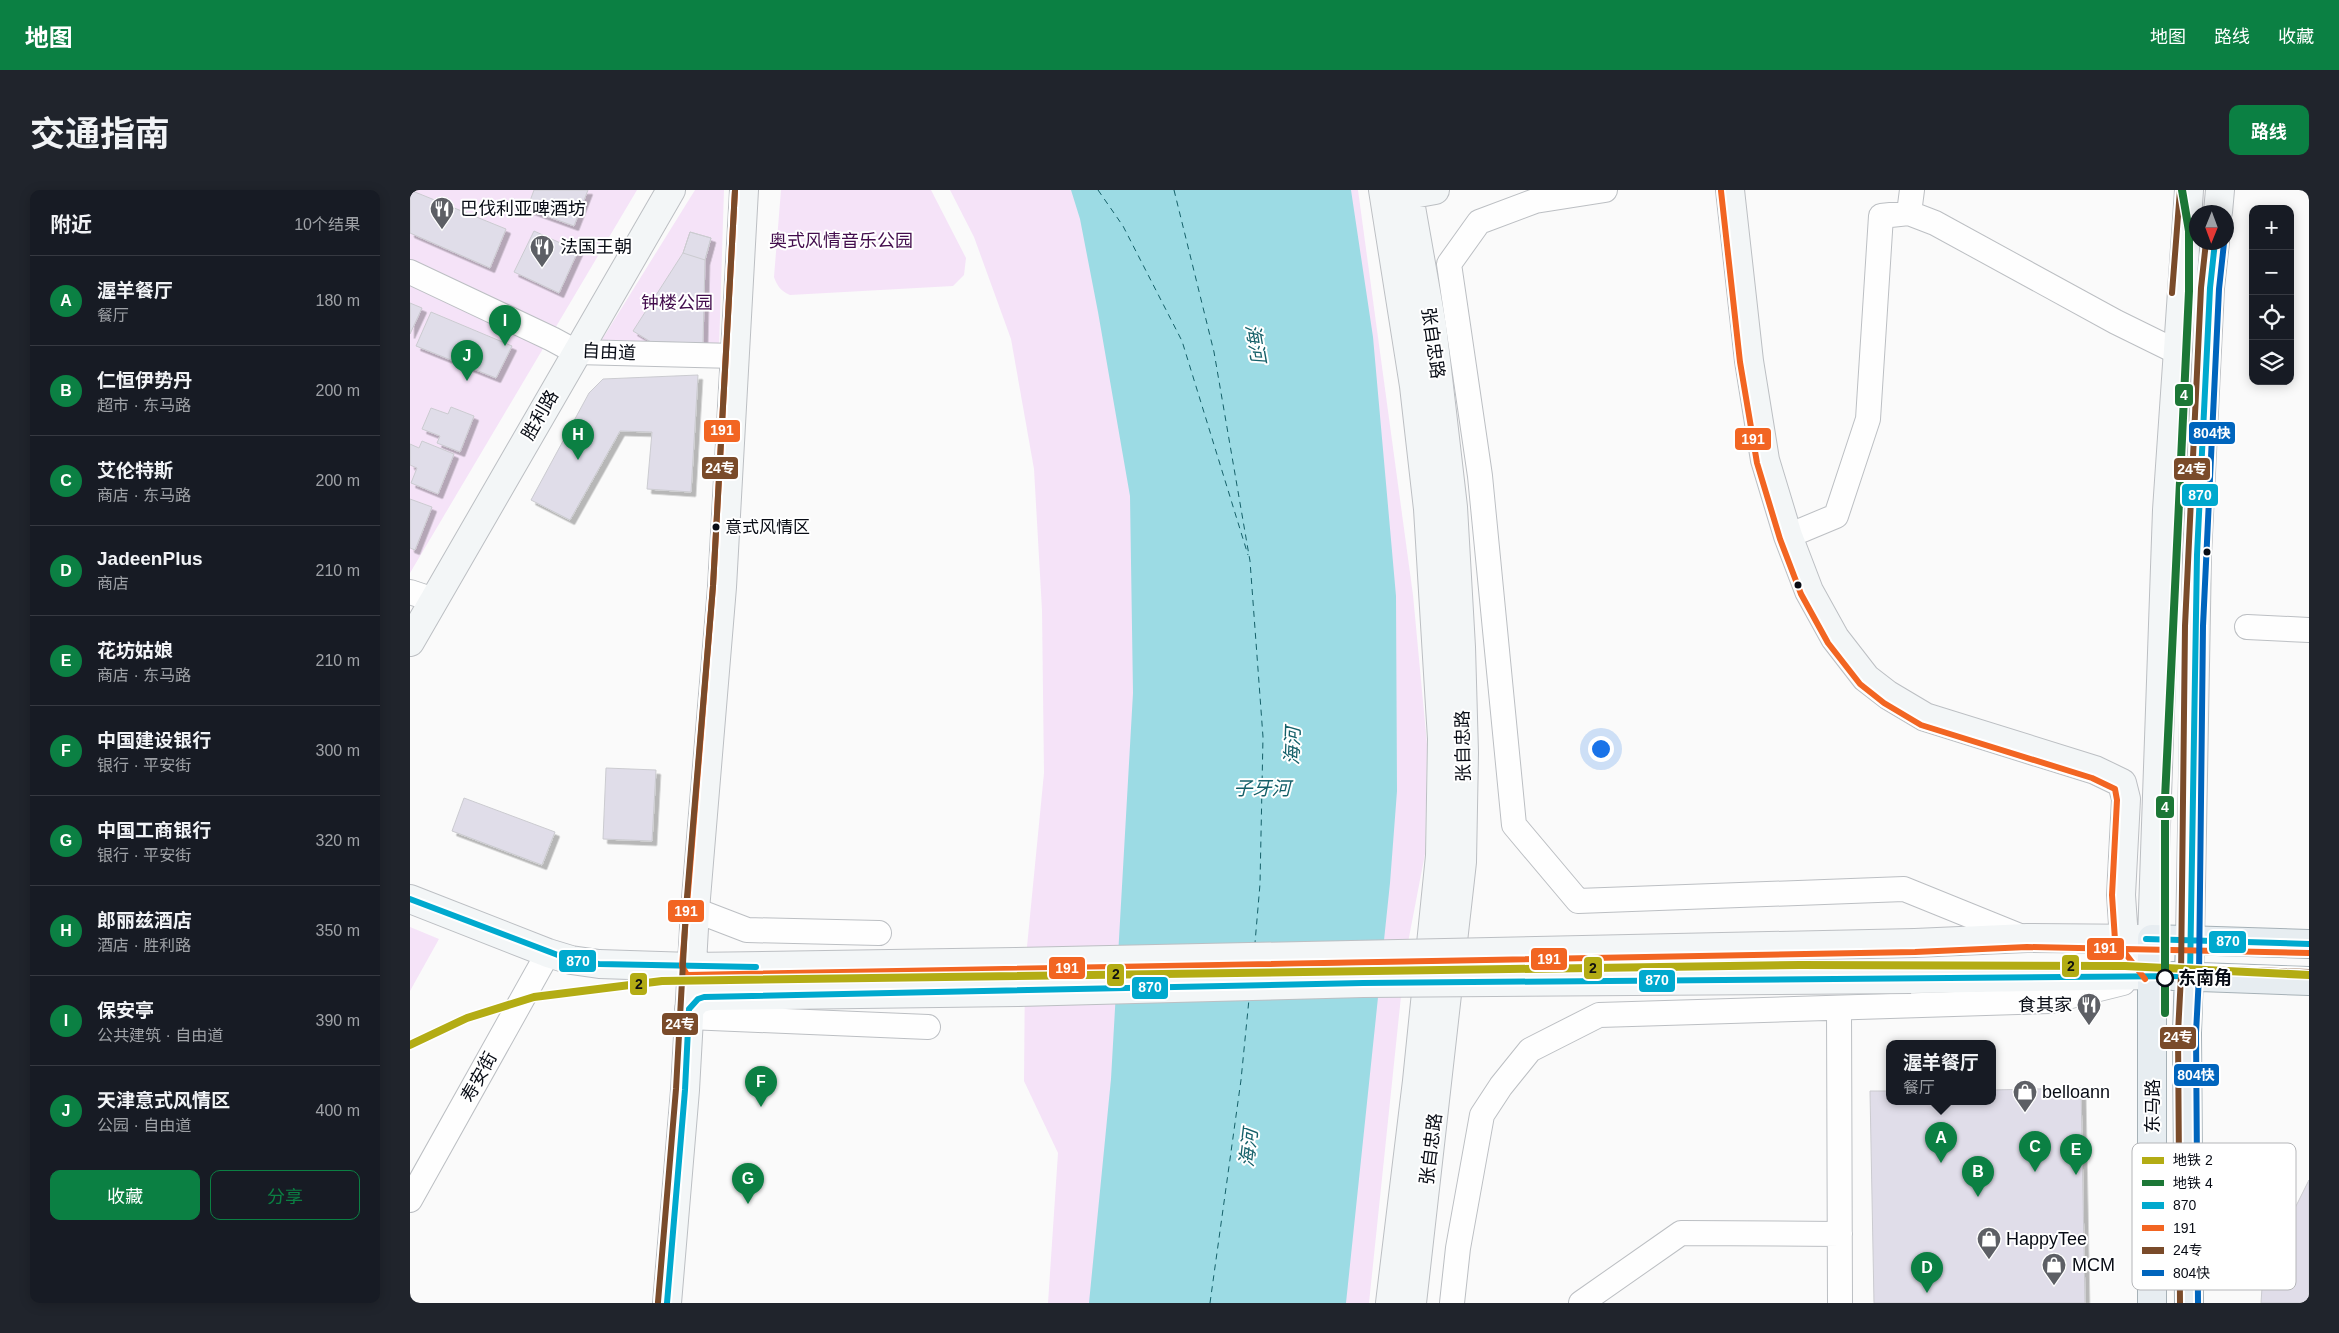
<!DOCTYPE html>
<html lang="zh">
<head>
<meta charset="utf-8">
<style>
  body { margin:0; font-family:Arial,"Noto Sans SC",sans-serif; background:#20242c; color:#f1f3f6 }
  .controls { position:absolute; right:15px; top:15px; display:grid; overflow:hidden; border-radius:10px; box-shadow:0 2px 12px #0003 }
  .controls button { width:45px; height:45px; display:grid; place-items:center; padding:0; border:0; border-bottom:1px solid #363941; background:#171b24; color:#f1f3f6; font:25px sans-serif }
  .compass { position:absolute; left:1779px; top:15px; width:45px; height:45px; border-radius:50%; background:#171b24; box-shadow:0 2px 12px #0003; rotate:181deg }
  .you { position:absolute; left:1190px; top:558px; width:18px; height:18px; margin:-12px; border:4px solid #fff; border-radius:50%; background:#1a73e8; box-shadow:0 0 0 8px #1a73e833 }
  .badge { display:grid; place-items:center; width:32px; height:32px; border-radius:50%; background:#0b8043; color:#fff; font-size:16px; font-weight:700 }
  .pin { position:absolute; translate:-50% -41px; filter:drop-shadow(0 1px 2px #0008) }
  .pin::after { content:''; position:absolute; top:26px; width:18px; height:15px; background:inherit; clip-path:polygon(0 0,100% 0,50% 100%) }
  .popup { position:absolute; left:1476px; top:850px; width:110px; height:65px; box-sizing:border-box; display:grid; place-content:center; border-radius:10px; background:#171b24; filter:drop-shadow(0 1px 4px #0005); font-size:16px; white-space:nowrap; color:#9ea1a6 }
  .popup b { font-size:19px; color:#f1f3f6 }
  .popup::after { content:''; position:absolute; left:50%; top:100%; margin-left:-10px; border:10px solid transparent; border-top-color:#171b24 }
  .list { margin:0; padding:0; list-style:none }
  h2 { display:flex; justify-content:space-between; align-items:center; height:65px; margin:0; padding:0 20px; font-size:21px }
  h2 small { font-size:16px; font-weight:400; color:#9ea1a6 }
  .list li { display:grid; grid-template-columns:32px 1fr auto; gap:15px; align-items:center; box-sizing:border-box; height:90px; padding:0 20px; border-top:1px solid #363941 }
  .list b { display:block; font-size:19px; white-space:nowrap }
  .list p { margin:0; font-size:16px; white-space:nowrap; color:#9ea1a6 }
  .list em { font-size:16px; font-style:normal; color:#9ea1a6 }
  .actions { display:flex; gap:10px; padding:15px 20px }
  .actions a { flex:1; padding:11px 0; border:1px solid #0b8043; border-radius:10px; text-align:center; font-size:18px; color:#0b8043 }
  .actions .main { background:#0b8043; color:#fff }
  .icon { flex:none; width:28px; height:28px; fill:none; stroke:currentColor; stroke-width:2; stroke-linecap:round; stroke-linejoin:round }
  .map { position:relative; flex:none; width:1899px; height:1113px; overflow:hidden; border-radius:10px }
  header { display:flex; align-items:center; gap:30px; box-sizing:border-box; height:70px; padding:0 25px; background:#0b8043; color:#fff }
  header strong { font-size:24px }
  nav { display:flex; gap:28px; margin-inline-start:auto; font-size:18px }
  .intro { display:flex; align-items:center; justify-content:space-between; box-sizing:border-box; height:120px; padding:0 30px }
  h1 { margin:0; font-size:35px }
  .button { padding:12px 22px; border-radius:10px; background:#0b8043; color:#fff; font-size:18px; font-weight:700 }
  main { display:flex; gap:30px; padding:0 30px }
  aside { flex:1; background:#171b24; border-radius:10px; box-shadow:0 2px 12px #0003 }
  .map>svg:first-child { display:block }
</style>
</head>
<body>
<header>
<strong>地图</strong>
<nav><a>地图</a><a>路线</a><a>收藏</a></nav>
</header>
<div class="intro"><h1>交通指南</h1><a class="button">路线</a></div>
<main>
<aside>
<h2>附近<small>10个结果</small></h2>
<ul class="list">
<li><span class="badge">A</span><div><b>渥羊餐厅</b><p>餐厅</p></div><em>180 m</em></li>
<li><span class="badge">B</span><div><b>仁恒伊势丹</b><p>超市 · 东马路</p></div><em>200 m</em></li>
<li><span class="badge">C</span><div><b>艾伦特斯</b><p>商店 · 东马路</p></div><em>200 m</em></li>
<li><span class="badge">D</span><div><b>JadeenPlus</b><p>商店</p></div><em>210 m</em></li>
<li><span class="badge">E</span><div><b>花坊姑娘</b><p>商店 · 东马路</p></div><em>210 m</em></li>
<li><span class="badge">F</span><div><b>中国建设银行</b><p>银行 · 平安街</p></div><em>300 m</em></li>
<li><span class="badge">G</span><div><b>中国工商银行</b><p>银行 · 平安街</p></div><em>320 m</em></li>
<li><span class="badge">H</span><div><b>郎丽兹酒店</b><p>酒店 · 胜利路</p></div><em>350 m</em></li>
<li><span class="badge">I</span><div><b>保安亭</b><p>公共建筑 · 自由道</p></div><em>390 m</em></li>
<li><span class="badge">J</span><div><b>天津意式风情区</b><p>公园 · 自由道</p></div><em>400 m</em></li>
</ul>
<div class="actions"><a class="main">收藏</a><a>分享</a></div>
</aside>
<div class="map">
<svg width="1899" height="1113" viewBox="0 0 1899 1113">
  <defs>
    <filter id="shadow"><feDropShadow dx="4.5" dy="4.5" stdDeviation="0" flood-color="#0004"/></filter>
  </defs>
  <rect width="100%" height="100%" fill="#fafafa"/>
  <path fill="#f5e3f8" d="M 0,0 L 227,0 L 0,383 Z
    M 285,0 L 314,0 L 309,159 L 188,156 Z
    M 371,0 L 521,0 L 556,68 L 554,85 L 543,96 L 380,105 C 371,101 367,96 364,87 Z
    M 540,0 L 948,0 L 1003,405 L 1017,554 L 1015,664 L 995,768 L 959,1113 L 638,1113 L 648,963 L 614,891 L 615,777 L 634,583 L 632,420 L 624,279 L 601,149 L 564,47 Z
    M 0,737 L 29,749 L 0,801 Z"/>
  <path fill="#9cdbe4" d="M 661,0 L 941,0 L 963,147 L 986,406 L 987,601 L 980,693 L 936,1113 L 679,1113 L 701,889 L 723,503 L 720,306 L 688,122 L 670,29 Z"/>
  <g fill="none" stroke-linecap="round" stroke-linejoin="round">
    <path stroke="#156069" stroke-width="1" stroke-dasharray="6 5" stroke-linecap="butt" d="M 688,0 L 713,36 L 772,151 L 838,365
      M 764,0 L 804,162 L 840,371 L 853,547 L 850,694 L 845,753
      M 800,1113 L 831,890 L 839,809"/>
  </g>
  <path fill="#e0dde9" stroke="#cbcbd0" filter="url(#shadow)" d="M 0,0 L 96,39 L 80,78 L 0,43 Z
    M 124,0 L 178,0 L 164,36 L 117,19 Z
    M 124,41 L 168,61 L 149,103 L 104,82 Z
    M 280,42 L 301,48 L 295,70 L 293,153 L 241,152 L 223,141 L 273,63 Z
    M 280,42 L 301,48 L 295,70 L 273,63 Z
    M 0,113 L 12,118 L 0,144 Z
    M 21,122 L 102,156 L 86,188 L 6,156 Z
    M 288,185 L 281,302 L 237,299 L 242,242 L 210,241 L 160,330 L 121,310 L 179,203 L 193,189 Z
    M 41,217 L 64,226 L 50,262 L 27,253 L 30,246 L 12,239 L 21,218 L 38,224 Z
    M 12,251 L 44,264 L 28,304 L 1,293 L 7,278 L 0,275 L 0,254 L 9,258 Z
    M 0,309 L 22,317 L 5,360 L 0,358 Z
    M 196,578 L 246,580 L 242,651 L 193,649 Z
    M 54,608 L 145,642 L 132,675 L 42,641 Z
    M 1671,898 L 1675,1113 L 1464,1113 L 1460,901 L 1480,901 L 1480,912 L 1582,912 L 1582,900 Z
    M 1899,990 L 1899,1113 L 1851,1113 L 1853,1082 Z"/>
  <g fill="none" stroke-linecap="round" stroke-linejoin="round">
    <defs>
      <path id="street" d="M 1195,0 L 1125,11 L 1069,32 L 1039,74 L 1070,286 L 1104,635 L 1168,711 L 1494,699 L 1615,748
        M 1499,23 L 1502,0
        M 0,82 L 142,149 L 166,162 L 325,166
        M 1378,346 L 1426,326 L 1458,229 L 1471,26 L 1499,23 L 1525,33 L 1706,132 L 1767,162
        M 0,402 L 24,410
        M 1837,437 L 1899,440
        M 285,720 L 337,740 L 469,743
        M 1429,818 L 1430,1113
        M 278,827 L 518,837
        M 0,1010 L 138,763
        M 1042,1113 L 1048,1058 L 1072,925 L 1091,896 L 1120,860 L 1189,825 L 1641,811 L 1713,793
        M 1171,1113 L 1271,1043 L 1430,1044"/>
      <path id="secondary" d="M 973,0 L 1004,196 L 1018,319 L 1032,549 L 1030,666 L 1007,891 L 980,1113
        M 998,0 L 1022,136 L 1043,317 L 1051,457 L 1054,563 L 1052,672 L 1002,1113
        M 1320,0 L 1339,171 L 1355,270 L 1378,346 L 1399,401 L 1425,448 L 1456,488 L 1478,505 L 1515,527 L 1685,580 L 1712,593 L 1716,609 L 1711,705 L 1714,749 L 1744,785
        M 981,8 L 1025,0
        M 1808,22 L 1810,0
        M 0,452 L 261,0
        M 0,709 L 138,763 L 161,770 L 189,774 L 281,777 L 606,772
        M 1780,751 L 1787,365 L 1800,98 L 1805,52
        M 1505,753 L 1617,748 L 1742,749 L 1757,320 L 1779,0
        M 1501,789 L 1744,785
        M 279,819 L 288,809 L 299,806 L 608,802
        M 257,1113 L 275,900 L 285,720 L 312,397 L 334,0"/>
      <path id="primary" d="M 1763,786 L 1899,791
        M 1742,1113 L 1742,749 L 1899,754
        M 1779,1113 L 1777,843 L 1780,751"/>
    </defs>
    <use href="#street" stroke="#bcbfc3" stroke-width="26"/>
    <use href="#secondary" stroke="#bcbfc3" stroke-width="30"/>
    <use href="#primary" stroke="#a6b1b7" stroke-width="30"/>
    <use href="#street" stroke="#fefefe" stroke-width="24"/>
    <use href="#secondary" stroke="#f3f6f7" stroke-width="28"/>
    <use href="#primary" stroke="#e7edf1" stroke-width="28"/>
    <defs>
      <path id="secondary-bridge" d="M 606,772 L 1505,753
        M 608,802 L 953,793 L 1501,789"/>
    </defs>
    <use href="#secondary-bridge" stroke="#bcbfc3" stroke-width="30" stroke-linecap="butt"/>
    <use href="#secondary-bridge" stroke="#f3f6f7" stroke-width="28"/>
    <defs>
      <path id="bus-1" d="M 0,709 L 161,770 L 189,774 L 346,777
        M 1736,749 L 1899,754
        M 257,1113 L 275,900 L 279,819 L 288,809 L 294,807 L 953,793 L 1780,786 L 1787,365 L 1800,98 L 1805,52"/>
      <path id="bus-2" d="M 325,0 L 303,396 L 272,776 L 277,785 L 1505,762 L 1617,757 L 1899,763
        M 1311,1 L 1330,172 L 1347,273 L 1370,349 L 1391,404 L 1418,453 L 1450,494 L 1474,513 L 1511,535 L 1682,588 L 1705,599 L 1707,610 L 1702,705 L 1705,750 L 1735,789"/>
      <path id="bus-3" d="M 1762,103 L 1770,0
        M 1753,777 L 1899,782
        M 248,1112 L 266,899 L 276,719 L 303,396 L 325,0
        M 1770,1113 L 1768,843 L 1771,786 L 1775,436 L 1791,98 L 1796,52"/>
      <path id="bus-4" d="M 1788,1113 L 1786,843 L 1789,786 L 1793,436 L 1809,99 L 1814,53"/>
    </defs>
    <use href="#bus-1" stroke="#fff" stroke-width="10"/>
    <use href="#bus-2" stroke="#fff" stroke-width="10"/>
    <use href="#bus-3" stroke="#fff" stroke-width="10"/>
    <use href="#bus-4" stroke="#fff" stroke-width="10"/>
    <use href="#bus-1" stroke="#00a9ce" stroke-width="6"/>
    <use href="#bus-2" stroke="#f26522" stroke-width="6"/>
    <use href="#bus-3" stroke="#7a4b2a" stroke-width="6"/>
    <use href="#bus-4" stroke="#0065bd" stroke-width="6"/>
    <defs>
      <path id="metro-1" d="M 0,855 L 57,828 L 124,807 L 252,791 L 1390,775 L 1715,776 L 1899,785"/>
      <path id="metro-2" d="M 1755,823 L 1755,609 L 1779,101 L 1779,41 L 1772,0"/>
    </defs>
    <use href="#metro-1" stroke="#fff" stroke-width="11"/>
    <use href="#metro-2" stroke="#fff" stroke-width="11"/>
    <use href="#metro-1" stroke="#b3ac14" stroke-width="8"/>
    <use href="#metro-2" stroke="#1c7736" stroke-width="8"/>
  </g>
  <defs>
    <symbol id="restaurant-pin" viewBox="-11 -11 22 30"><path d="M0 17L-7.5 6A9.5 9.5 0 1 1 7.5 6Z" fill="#5d5f65" stroke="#fff"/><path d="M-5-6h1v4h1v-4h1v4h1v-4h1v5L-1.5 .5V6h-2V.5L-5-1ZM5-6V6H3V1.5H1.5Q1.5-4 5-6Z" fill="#fff"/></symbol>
    <symbol id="shop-pin" viewBox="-11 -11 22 30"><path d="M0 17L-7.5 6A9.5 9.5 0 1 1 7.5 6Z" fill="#5d5f65" stroke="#fff"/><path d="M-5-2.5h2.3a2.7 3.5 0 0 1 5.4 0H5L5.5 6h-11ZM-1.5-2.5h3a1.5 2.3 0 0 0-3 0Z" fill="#fff"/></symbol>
  </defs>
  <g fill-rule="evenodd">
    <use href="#restaurant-pin" x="18" y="5" width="28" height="38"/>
    <use href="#restaurant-pin" x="118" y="43" width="28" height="38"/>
    <use href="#restaurant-pin" x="1665" y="801" width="28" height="38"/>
    <use href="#shop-pin" x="1601" y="888" width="28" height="38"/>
    <use href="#shop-pin" x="1565" y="1035" width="28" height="38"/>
    <use href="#shop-pin" x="1630" y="1061" width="28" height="38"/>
  </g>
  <g fill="#080c15" stroke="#fff" stroke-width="2">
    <circle cx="306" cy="337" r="4.5"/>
    <circle cx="1797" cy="362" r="4.5"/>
    <circle cx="1388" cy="395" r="4.5"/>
  </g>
  <circle fill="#fff" stroke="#080c15" stroke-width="2.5" cx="1755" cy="788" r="8"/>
  <g text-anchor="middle" stroke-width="4" stroke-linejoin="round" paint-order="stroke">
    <g font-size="17" fill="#080c15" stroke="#fff" text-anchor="start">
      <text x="315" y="343">意式风情区</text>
    </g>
    <g font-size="18" fill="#080c15" stroke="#fff" text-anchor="start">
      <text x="50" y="25">巴伐利亚啤酒坊</text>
      <text x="150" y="63">法国王朝</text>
      <text x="1662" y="821" text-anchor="end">食其家</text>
      <text x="1632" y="908">belloann</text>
      <text x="1596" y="1055">HappyTee</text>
      <text x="1662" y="1081">MCM</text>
    </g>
    <g font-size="18" fill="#430d4d" stroke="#fff">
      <text x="431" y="57">奥式风情音乐公园</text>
      <text x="267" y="119">钟楼公园</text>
    </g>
    <g font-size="18" fill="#080c15" stroke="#fff">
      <text transform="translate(1023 153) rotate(82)" y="6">张自忠路</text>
      <text transform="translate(199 162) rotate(3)" y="6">自由道</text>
      <text transform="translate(130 225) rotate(-60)" y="6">胜利路</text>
      <text transform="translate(1053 556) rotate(-91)" y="6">张自忠路</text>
      <text transform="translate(69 887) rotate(-61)" y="6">寿安街</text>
      <text transform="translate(1743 916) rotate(-90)" y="6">东马路</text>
      <text transform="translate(1021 959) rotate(-83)" y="6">张自忠路</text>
    </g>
    <g font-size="18" font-weight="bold" fill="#080c15" stroke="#fff" text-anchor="start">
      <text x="1768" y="794">东南角</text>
    </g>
    <g font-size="19" font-style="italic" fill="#156069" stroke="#fff">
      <text transform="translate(846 153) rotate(80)" y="7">海河</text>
      <text transform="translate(882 556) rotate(-88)" y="7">海河</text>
      <text x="852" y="605">子牙河</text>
      <text transform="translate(838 958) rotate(-83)" y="7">海河</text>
    </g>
  </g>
  <rect x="1722" y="953" width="164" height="147" rx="8" fill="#fff" stroke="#b5b6b9" stroke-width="1"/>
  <rect x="1732" y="967" width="22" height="7" fill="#b3ac14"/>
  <rect x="1732" y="990" width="22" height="6" fill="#1c7736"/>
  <rect x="1732" y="1012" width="22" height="7" fill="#00a9ce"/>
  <rect x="1732" y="1035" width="22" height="6" fill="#f26522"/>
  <rect x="1732" y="1057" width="22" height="7" fill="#7a4b2a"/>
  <rect x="1732" y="1080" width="22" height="6" fill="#0065bd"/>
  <g font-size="14" fill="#080c15">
    <text x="1763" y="975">地铁 2</text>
    <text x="1763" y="998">地铁 4</text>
    <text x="1763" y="1020">870</text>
    <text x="1763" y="1043">191</text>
    <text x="1763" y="1065">24专</text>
    <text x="1763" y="1088">804快</text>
  </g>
  <g stroke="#fff" stroke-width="2">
    <rect x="1764" y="193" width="20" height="24" rx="5" fill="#1c7736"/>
    <rect x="293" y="229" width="38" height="24" rx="5" fill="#f26522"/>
    <rect x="1778" y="231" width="48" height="24" rx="5" fill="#0065bd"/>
    <rect x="1324" y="237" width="38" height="24" rx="5" fill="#f26522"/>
    <rect x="291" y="266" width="38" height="24" rx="5" fill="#7a4b2a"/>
    <rect x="1763" y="267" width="38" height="24" rx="5" fill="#7a4b2a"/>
    <rect x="1771" y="293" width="38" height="24" rx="5" fill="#00a9ce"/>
    <rect x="1745" y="605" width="20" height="24" rx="5" fill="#1c7736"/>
    <rect x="257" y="709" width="38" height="24" rx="5" fill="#f26522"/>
    <rect x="1798" y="740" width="39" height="24" rx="5" fill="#00a9ce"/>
    <rect x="1676" y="747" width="39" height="24" rx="5" fill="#f26522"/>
    <rect x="1120" y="757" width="38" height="24" rx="5" fill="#f26522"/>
    <rect x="148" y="759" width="39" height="24" rx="5" fill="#00a9ce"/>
    <rect x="1651" y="764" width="19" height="24" rx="5" fill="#b3ac14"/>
    <rect x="638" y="766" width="38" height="24" rx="5" fill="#f26522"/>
    <rect x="1173" y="766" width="20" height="24" rx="5" fill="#b3ac14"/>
    <rect x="696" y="773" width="19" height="24" rx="5" fill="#b3ac14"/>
    <rect x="1228" y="779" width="38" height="24" rx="5" fill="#00a9ce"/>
    <rect x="219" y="782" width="19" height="24" rx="5" fill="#b3ac14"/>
    <rect x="721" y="786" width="38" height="24" rx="5" fill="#00a9ce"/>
    <rect x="251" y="822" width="38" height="24" rx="5" fill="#7a4b2a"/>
    <rect x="1749" y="836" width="38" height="24" rx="5" fill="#7a4b2a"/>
    <rect x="1763" y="873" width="47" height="24" rx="5" fill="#0065bd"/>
  </g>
  <g font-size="14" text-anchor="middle" font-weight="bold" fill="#fff">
    <text x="1774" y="210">4</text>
    <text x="312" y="245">191</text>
    <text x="1802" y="248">804快</text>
    <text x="1343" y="254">191</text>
    <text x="310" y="283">24专</text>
    <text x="1782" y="284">24专</text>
    <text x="1790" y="310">870</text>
    <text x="1755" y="622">4</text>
    <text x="276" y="726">191</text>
    <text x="1818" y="756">870</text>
    <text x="1695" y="763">191</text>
    <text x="1139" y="774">191</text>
    <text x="168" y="776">870</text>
    <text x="657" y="783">191</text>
    <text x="1247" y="795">870</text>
    <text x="740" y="802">870</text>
    <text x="270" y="839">24专</text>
    <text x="1768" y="852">24专</text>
    <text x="1786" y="890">804快</text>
  </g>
  <g font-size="14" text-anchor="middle" font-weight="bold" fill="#111">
    <text x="1661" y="781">2</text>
    <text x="1183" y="783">2</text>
    <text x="706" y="789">2</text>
    <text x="229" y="799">2</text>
  </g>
</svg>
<div class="controls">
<button>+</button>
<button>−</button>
<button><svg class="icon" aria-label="locate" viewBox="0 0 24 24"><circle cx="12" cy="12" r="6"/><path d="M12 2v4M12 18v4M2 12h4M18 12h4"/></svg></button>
<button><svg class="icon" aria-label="layers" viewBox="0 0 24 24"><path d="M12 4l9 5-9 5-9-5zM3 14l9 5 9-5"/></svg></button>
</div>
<svg class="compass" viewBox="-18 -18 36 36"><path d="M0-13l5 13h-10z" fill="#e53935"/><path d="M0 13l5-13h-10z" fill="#9ea1a6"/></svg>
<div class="you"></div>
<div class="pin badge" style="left:1531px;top:973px">A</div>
<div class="popup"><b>渥羊餐厅</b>餐厅</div>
<div class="pin badge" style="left:1568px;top:1007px">B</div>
<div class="pin badge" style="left:1625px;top:982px">C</div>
<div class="pin badge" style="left:1517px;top:1103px">D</div>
<div class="pin badge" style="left:1666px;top:985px">E</div>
<div class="pin badge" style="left:351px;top:917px">F</div>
<div class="pin badge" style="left:338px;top:1014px">G</div>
<div class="pin badge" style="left:168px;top:270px">H</div>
<div class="pin badge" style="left:95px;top:156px">I</div>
<div class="pin badge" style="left:57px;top:191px">J</div>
</div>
</main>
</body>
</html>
